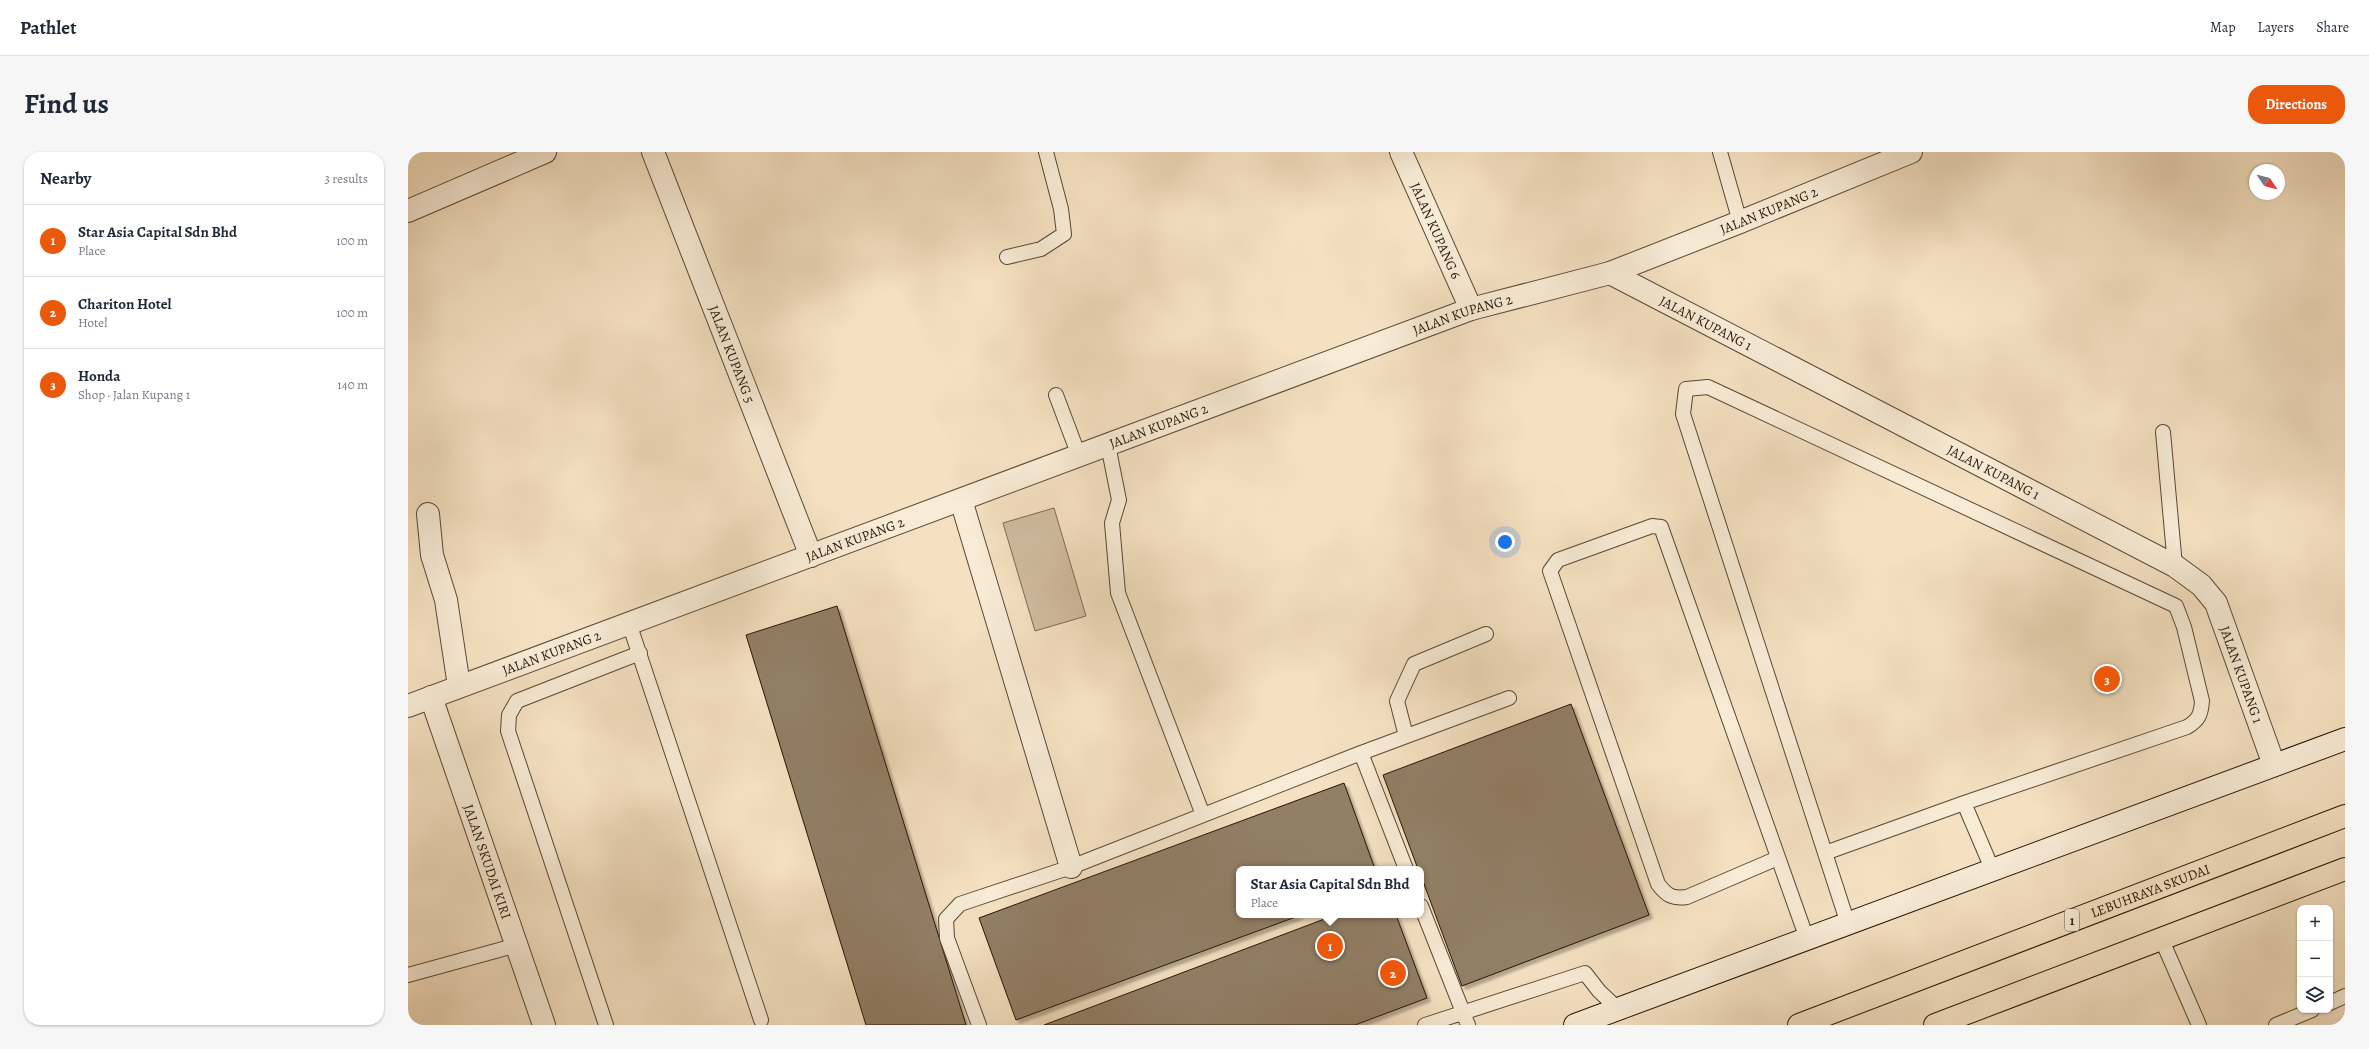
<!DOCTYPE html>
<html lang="en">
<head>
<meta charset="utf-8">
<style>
  body { margin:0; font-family:Alegreya,serif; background:#f6f6f7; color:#1f2937 }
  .controls { position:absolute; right:12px; bottom:12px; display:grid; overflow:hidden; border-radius:8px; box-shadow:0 1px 3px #0004 }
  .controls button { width:36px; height:36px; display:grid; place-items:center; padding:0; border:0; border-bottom:1px solid #e0e1e3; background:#fff; color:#1f2937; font:20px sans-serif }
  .compass { position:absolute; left:1841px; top:12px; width:36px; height:36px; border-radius:50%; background:#fff; box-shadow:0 1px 3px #0004; rotate:125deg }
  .you { position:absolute; left:1097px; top:390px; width:14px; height:14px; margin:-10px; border:3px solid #fff; border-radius:50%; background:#1a73e8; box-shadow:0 0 0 6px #1a73e833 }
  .badge { display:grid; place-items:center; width:26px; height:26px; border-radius:50%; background:#ea580c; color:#fff; font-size:13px; font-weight:700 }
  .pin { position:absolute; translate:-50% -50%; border:2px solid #fff; box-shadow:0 1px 4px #0006 }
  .popup { position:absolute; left:828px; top:714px; width:188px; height:52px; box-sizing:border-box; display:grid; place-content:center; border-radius:8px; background:#fff; filter:drop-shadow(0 1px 3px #0005); font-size:13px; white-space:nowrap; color:#747a83 }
  .popup b { font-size:15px; color:#1f2937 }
  .popup::after { content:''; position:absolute; left:50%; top:100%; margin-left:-8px; border:8px solid transparent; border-top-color:#fff }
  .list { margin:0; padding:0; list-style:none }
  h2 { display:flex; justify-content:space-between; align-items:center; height:52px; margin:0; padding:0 16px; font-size:17px }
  h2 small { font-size:13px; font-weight:400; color:#747a83 }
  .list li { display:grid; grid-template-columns:26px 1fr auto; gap:12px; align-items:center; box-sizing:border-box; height:72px; padding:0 16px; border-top:1px solid #e0e1e3 }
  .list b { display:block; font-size:15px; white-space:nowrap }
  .list p { margin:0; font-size:13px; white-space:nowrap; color:#747a83 }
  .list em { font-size:13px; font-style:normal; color:#747a83 }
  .icon { flex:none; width:22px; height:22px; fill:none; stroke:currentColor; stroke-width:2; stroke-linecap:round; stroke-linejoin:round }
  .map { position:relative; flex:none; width:1937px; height:873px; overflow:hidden; border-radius:16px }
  header { display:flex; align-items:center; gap:24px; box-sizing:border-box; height:56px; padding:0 20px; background:#fff; border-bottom:1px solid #e0e1e3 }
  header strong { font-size:19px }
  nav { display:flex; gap:22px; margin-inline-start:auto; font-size:14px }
  .intro { display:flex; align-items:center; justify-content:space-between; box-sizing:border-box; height:96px; padding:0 24px }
  h1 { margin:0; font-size:28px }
  .button { padding:10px 18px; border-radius:16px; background:#ea580c; color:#fff; font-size:14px; font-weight:700 }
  main { display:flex; gap:24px; padding:0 24px }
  aside { flex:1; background:#fff; border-radius:16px; box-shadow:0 1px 3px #0004 }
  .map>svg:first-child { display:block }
</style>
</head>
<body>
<header>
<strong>Pathlet</strong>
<nav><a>Map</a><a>Layers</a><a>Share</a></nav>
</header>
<div class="intro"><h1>Find us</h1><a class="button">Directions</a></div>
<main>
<aside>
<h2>Nearby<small>3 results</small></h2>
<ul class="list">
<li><span class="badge">1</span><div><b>Star Asia Capital Sdn Bhd</b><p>Place</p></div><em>100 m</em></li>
<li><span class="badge">2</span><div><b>Chariton Hotel</b><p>Hotel</p></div><em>100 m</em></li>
<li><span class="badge">3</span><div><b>Honda</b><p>Shop · Jalan Kupang 1</p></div><em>140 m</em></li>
</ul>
</aside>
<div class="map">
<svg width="1937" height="873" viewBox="0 0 1937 873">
  <defs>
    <filter id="shadow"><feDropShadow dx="3.5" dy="3.5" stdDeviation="1" flood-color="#0004"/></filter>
  </defs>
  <rect width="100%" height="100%" fill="#f5e1c2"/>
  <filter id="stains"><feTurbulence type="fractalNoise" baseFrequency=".005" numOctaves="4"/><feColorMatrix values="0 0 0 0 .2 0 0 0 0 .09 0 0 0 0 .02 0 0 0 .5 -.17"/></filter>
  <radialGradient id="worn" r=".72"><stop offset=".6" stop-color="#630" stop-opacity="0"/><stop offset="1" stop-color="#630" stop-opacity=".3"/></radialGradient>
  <path fill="#d2bea2" stroke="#7c6a52" d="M 646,356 L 678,464 L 627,479 L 595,371 Z"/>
  <path fill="#927f66" stroke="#271503" filter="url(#shadow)" d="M 429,454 L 558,873 L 458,873 L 338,483 Z
    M 1163,552 L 1241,763 L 1054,834 L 1013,724 L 1013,717 L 1010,717 L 975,623 Z
    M 936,631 L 967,717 L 831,717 L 831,763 L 893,763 L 608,868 L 571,766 Z
    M 927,763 L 988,763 L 1019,846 L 947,873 L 636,873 Z"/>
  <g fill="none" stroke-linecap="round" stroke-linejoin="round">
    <defs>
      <path id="lane" d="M 1312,0 L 1332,70
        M 599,105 L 633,97 L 656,82 L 653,57 L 638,0
        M 648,243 L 671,304
        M 1755,280 L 1767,414
        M 700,293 L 711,348 L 704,371 L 710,441 L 795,663
        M 221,471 L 353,868
        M 998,584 L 989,549 L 1006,512 L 1078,482
        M 953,601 L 1101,546
        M 1556,651 L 1585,719
        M 1417,701 L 1556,651 L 1779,575 C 1791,568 1793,562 1794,549 L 1776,475 L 1768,454 L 1300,235 L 1278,237 L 1275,262 L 1440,772
        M 1370,706 L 1279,745 C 1265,747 1259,744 1250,732 L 1142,419 L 1150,408 L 1244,374 L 1253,375 L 1399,787
        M 1013,754 L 1060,873
        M 1753,786 L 1791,873
        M 0,823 L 109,793
        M 1922,851 L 1937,844
        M 198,873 L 100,579 L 101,563 L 109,549 L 232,501
        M 571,873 L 539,786 L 538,767 L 552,752 L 663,715 L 953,601 L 998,717
        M 1017,873 L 1177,821 L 1191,839 L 1210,857
        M 1868,873 L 1904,858"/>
      <g id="street">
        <path id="s1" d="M 245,0 L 403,404"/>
        <path id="s2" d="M 993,0 L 1063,157"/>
        <path d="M 0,59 L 137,0"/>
        <path id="s3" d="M 1202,121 L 1767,414 L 1793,433 L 1808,451 L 1866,613"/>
        <path d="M 553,348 L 663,715"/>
        <path d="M 20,362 L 24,403 L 38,448 L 51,534"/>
        <path id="s4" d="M 23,545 L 136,873"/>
        <path id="s5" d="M 0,554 L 1063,157 L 1202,121 L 1332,70 L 1503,0"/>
      </g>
      <path id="secondary" d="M 1167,873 L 1937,587"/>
      <g id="highway">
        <path id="s6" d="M 1391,873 L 1937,664"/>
        <path d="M 1527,873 L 1937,717"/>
      </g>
    </defs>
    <use href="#lane" stroke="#5a4833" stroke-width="16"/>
    <use href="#street" stroke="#5a4833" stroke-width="24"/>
    <use href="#secondary" stroke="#271503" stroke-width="24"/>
    <use href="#highway" stroke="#271503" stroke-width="24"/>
    <use href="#lane" stroke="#f8ecd7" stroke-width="14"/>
    <use href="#street" stroke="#f8ecd7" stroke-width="22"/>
    <use href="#secondary" stroke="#f8ecd7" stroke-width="22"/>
    <use href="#highway" stroke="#f5e1c2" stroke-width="22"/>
  </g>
  <g text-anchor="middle" stroke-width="3" stroke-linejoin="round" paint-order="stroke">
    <rect fill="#f8ecd7" stroke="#665643" stroke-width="1" x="1657" y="757" width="14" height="22" rx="3"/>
    <g font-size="13" font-weight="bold" fill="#271503">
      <text x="1664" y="773">1</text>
    </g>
    <g font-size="14" fill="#271503" stroke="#f8ecd7">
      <text dy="5" stroke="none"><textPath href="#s5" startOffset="1449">JALAN KUPANG 2</textPath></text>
      <text dy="5" stroke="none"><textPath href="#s2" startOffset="86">JALAN KUPANG 6</textPath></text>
      <text dy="5" stroke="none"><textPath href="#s5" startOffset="1125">JALAN KUPANG 2</textPath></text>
      <text dy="5" stroke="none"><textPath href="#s3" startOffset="108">JALAN KUPANG 1</textPath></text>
      <text dy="5" stroke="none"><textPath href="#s1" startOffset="217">JALAN KUPANG 5</textPath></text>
      <text dy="5" stroke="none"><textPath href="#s5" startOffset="801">JALAN KUPANG 2</textPath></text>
      <text dy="5" stroke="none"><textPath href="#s3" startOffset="432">JALAN KUPANG 1</textPath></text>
      <text dy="5" stroke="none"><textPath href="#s5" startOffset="477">JALAN KUPANG 2</textPath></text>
      <text dy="5" stroke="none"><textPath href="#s5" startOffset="153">JALAN KUPANG 2</textPath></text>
      <text dy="5" stroke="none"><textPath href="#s3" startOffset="768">JALAN KUPANG 1</textPath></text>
      <text dy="5" stroke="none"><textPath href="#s4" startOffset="174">JALAN SKUDAI KIRI</textPath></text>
      <text dy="5" stroke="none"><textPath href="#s6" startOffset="376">LEBUHRAYA SKUDAI</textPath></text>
    </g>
  </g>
  <rect width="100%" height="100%" filter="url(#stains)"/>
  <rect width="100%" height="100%" fill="url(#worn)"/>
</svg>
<div class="controls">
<button>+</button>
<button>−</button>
<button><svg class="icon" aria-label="layers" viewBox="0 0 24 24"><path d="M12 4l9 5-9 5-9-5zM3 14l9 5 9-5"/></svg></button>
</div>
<svg class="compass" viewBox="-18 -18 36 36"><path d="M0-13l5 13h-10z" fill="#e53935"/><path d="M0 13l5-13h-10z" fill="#747a83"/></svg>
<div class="you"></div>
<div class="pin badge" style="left:922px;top:794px">1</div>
<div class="popup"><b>Star Asia Capital Sdn Bhd</b>Place</div>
<div class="pin badge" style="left:985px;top:821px">2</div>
<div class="pin badge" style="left:1699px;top:527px">3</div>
</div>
</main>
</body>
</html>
